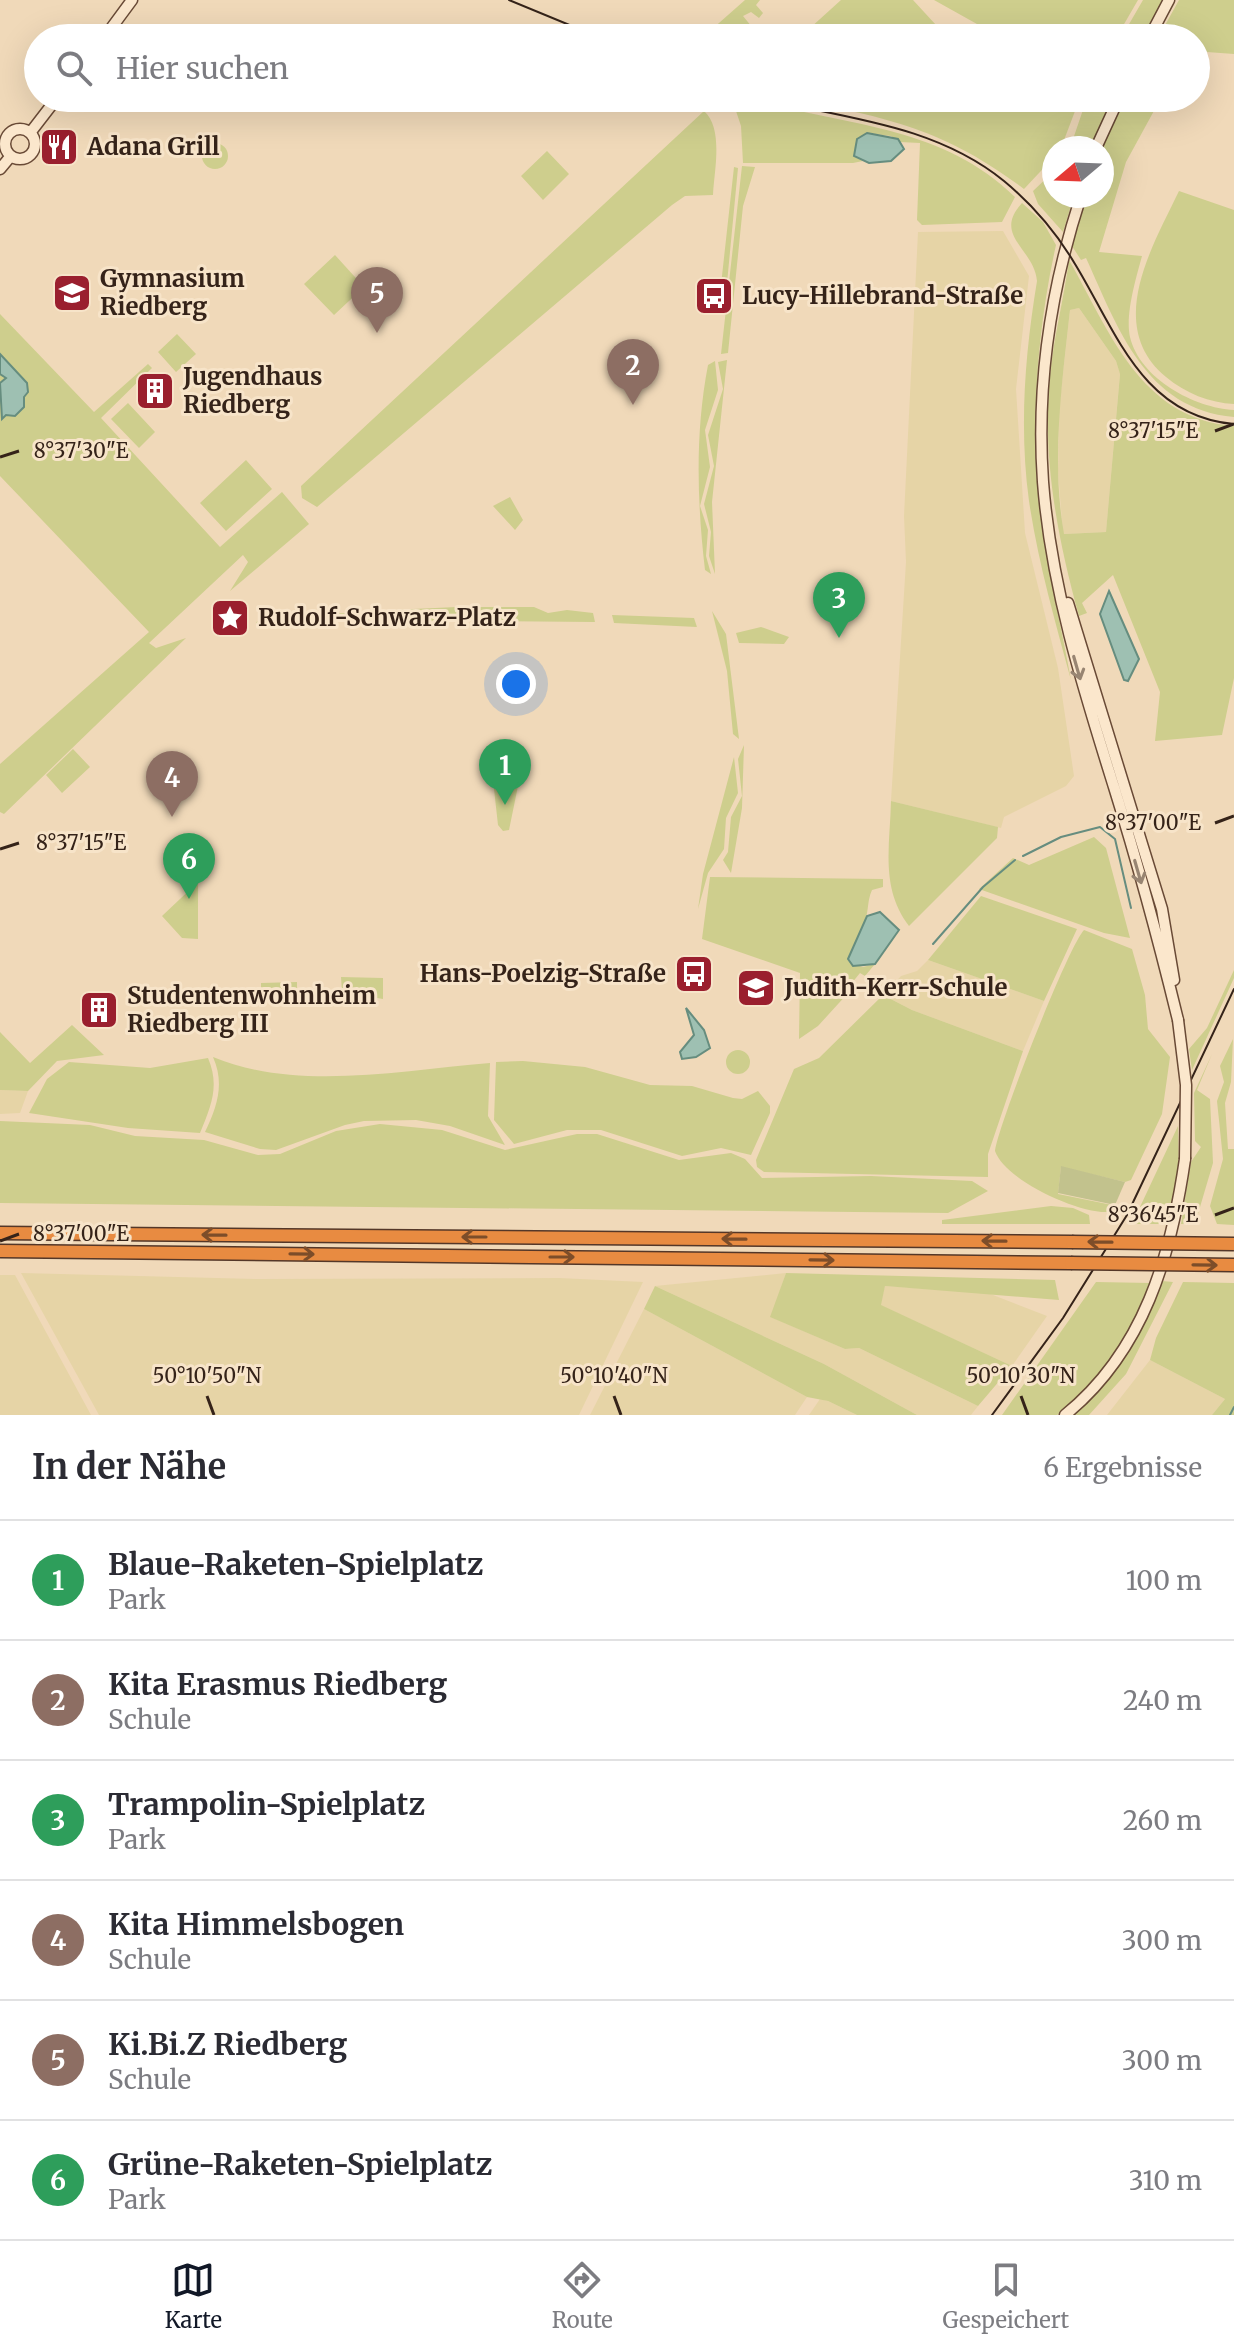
<!DOCTYPE html>
<html lang="de">
<head>
<meta charset="utf-8">
<style>
  body { margin:0; font-family:Merriweather,serif; background:#f2f2f3; color:#2b2b33 }
  .compass { position:absolute; left:1042px; top:136px; width:72px; height:72px; border-radius:50%; background:#fff; box-shadow:0 8px 32px #0002; rotate:251deg }
  .you { position:absolute; left:516px; top:684px; width:28px; height:28px; margin:-20px; border:6px solid #fff; border-radius:50%; background:#1a73e8; box-shadow:0 0 0 12px #1a73e833 }
  .badge { display:grid; place-items:center; width:52px; height:52px; border-radius:50%; background:#111827; color:#fff; font-size:26px; font-weight:700 }
  .pin { position:absolute; translate:-50% -66px; filter:drop-shadow(0 2px 4px #0008) }
  .pin::after { content:''; position:absolute; top:42px; width:28px; height:24px; background:inherit; clip-path:polygon(0 0,100% 0,50% 100%) }
  .list { margin:0; padding:0; list-style:none }
  h2 { display:flex; justify-content:space-between; align-items:center; height:104px; margin:0; padding:0 32px; font-size:34px }
  h2 small { font-size:26px; font-weight:400; color:#7c7c81 }
  .list li { display:grid; grid-template-columns:52px 1fr auto; gap:24px; align-items:center; box-sizing:border-box; height:120px; padding:0 32px; border-top:2px solid #e1e1e2 }
  .list b { display:block; font-size:30px; white-space:nowrap }
  .list p { margin:0; font-size:26px; white-space:nowrap; color:#7c7c81 }
  .list em { font-size:26px; font-style:normal; color:#7c7c81 }
  .icon { flex:none; width:44px; height:44px; fill:none; stroke:currentColor; stroke-width:2; stroke-linecap:round; stroke-linejoin:round }
  .map { position:relative; flex:none; width:1234px; height:1415px; overflow:hidden }
  .search { position:absolute; background:#fff; box-shadow:0 8px 32px #0002; left:24px; right:24px; top:24px; height:88px; display:flex; align-items:center; gap:20px; box-sizing:border-box; padding:0 28px; border-radius:44px; color:#7c7c81; font-size:30px }
  .sheet { height:824px; background:#fff }
  nav { display:flex; justify-content:space-around; align-items:center; box-sizing:border-box; height:112px; border-top:2px solid #e1e1e2; background:#fff; font-size:22px; color:#7c7c81 }
  nav a { display:grid; justify-items:center; gap:4px }
  nav .on { color:#111827 }
  .map>svg:first-child { display:block }
</style>
</head>
<body>
<div class="map">
<svg width="1234" height="1415" viewBox="0 0 1234 1415">
  <rect width="100%" height="100%" fill="#f0d9b9"/>
  <path fill="#e6d4a6" d="M 1003,231 L 1029,276 L 1016,389 L 1025,533 L 1058,668 L 1074,776 L 1066,786 L 1004,817 L 1001,828 L 891,801 L 906,562 L 904,516 L 918,232 Z
    M 1079,308 L 1116,361 L 1120,373 L 1106,532 L 1063,534 L 1058,471 L 1059,410 L 1070,310 Z
    M 928,960 L 1044,1001 L 1023,1051 L 912,1010 L 883,995 L 901,976 L 917,971 Z
    M 0,1090 L 28,1091 L 20,1113 L 0,1114 Z
    M 21,1273 L 257,1279 L 559,1278 L 643,1282 L 579,1415 L 99,1415 Z
    M 786,1273 L 771,1317 L 845,1349 L 859,1348 L 978,1406 L 971,1415 L 917,1415 L 824,1364 L 655,1286 Z
    M 0,1275 L 15,1275 L 91,1415 L 0,1415 Z
    M 885,1286 L 988,1293 L 1047,1316 L 1012,1366 L 880,1305 Z
    M 644,1309 L 807,1397 L 795,1415 L 590,1415 Z
    M 1150,1360 L 1225,1399 L 1212,1415 L 1107,1415 Z
    M 820,1399 L 828,1401 L 857,1415 L 809,1415 Z"/>
  <path fill="#cece8d" fill-rule="evenodd" d="M 745,0 L 760,0 L 756,5 L 763,13 L 759,18 L 751,12 L 743,16 L 752,27 L 747,33 L 737,27 L 732,34 L 736,38 L 702,38 Z
    M 841,0 L 913,0 L 936,25 L 957,38 L 799,38 Z
    M 934,0 L 1138,0 L 1116,38 L 1002,38 Z
    M 1143,0 L 1164,0 L 1144,38 L 1121,38 Z
    M 1179,0 L 1234,0 L 1234,54 L 1207,52 L 1196,59 L 1196,38 L 1158,38 Z
    M 748,98 C 842,126 941,124 1015,197 L 1002,222 L 922,225 L 917,220 L 920,143 L 900,142 L 891,136 L 867,133 L 857,158 L 863,161 L 853,163 L 743,163 L 741,126 L 732,99 Z
    M 786,98 L 1057,99 L 1080,98 L 1061,148 L 1054,148 L 1054,157 L 1024,189 C 942,127 884,117 786,98 Z
    M 1087,98 L 1112,98 L 1090,148 L 1070,148 Z
    M 1123,98 L 1161,98 L 1126,162 L 1099,252 L 1142,256 C 1136,278 1125,315 1130,337 C 1140,379 1195,408 1234,410 L 1234,417 C 1145,409 1118,328 1086,258 L 1081,260 L 1070,243 L 1085,196 L 1102,196 L 1102,148 Z
    M 704,111 C 724,129 714,171 713,195 L 685,196 L 672,205 L 317,507 L 302,498 L 301,486 Z
    M202 156a13 13 0 1 1 26 0a13 13 0 1 1-26 0Z
    M 547,151 L 569,174 L 543,200 L 521,176 Z
    M 742,166 L 755,167 L 743,206 L 728,353 L 721,354 Z
    M 734,167 L 738,168 L 725,304 L 719,303 Z
    M 1054,171 L 1054,196 L 1074,196 L 1063,232 L 1038,204 L 1033,191 Z
    M 1179,191 L 1234,210 L 1234,404 C 1210,403 1185,393 1166,377 C 1105,326 1151,249 1179,191 Z
    M 1022,203 L 1043,222 L 1056,245 C 1039,321 1032,403 1037,482 C 1042,549 1059,614 1071,680 C 1055,621 1038,562 1029,501 C 1019,427 1025,354 1037,281 C 1034,248 992,236 1022,203 Z
    M 335,255 L 364,287 L 334,315 L 304,284 Z
    M 1069,260 C 1109,330 1140,419 1234,426 L 1234,678 L 1222,735 L 1155,741 L 1160,692 L 1113,575 L 1082,603 L 1087,613 L 1079,616 C 1057,536 1042,458 1050,375 C 1054,336 1064,298 1069,260 ZM 1079,308 L 1116,361 L 1120,374 L 1106,532 L 1064,534 C 1051,460 1062,384 1070,310 Z
    M 0,314 L 94,412 L 148,364 L 152,368 L 101,418 L 220,547 L 282,492 L 309,524 L 230,591 L 248,562 L 243,555 L 149,643 L 156,648 L 186,638 L 4,814 L 0,812 L 0,764 L 149,632 L 0,476 Z
    M 177,334 L 196,354 L 176,372 L 158,352 Z
    M 727,360 L 712,502 L 715,574 L 709,556 L 711,532 L 704,504 L 714,466 L 708,435 L 723,389 L 718,362 Z
    M 715,361 L 718,390 L 705,430 L 710,467 L 700,506 L 708,530 L 706,556 L 711,574 L 705,570 C 697,501 695,433 708,365 Z
    M 128,403 L 155,432 L 139,448 L 111,419 Z
    M 246,460 L 272,489 L 226,531 L 200,503 Z
    M 510,497 L 523,520 L 515,530 L 493,506 Z
    M 457,607 L 534,607 L 548,613 L 567,610 L 593,613 L 595,622 L 366,620 L 369,611 Z
    M 712,611 L 726,634 L 739,739 L 733,734 L 727,671 Z
    M 321,613 L 352,613 L 350,621 L 258,628 L 256,622 Z
    M 612,615 L 694,618 L 697,627 L 614,623 Z
    M 761,627 L 789,637 L 784,644 L 739,643 L 736,633 Z
    M 744,745 L 742,808 L 731,873 L 723,860 L 728,852 L 731,817 L 742,796 L 738,759 Z
    M 518,747 L 518,786 L 509,830 L 503,831 L 498,825 L 490,753 Z
    M 73,749 L 90,767 L 62,793 L 46,775 Z
    M 734,757 L 738,793 L 726,818 L 724,849 L 708,873 L 698,909 L 703,874 Z
    M 891,801 L 998,827 L 997,838 L 909,926 C 880,888 890,846 891,801 Z
    M 1094,837 L 1106,848 L 1130,938 L 1104,933 L 979,889 L 1013,858 L 1029,865 Z
    M 710,877 L 883,879 L 883,887 L 872,890 C 867,901 869,910 865,921 C 860,936 851,947 850,963 L 863,967 L 875,964 L 865,976 L 860,973 L 847,989 L 849,992 L 818,1026 L 799,1039 L 800,973 L 702,939 Z
    M 198,882 L 198,939 L 182,938 L 162,916 Z
    M 981,896 L 1077,929 L 1044,1001 L 928,960 Z
    M 1084,930 L 1132,949 L 1145,995 L 1148,1029 L 1170,1057 L 1162,1114 L 1131,1180 L 1125,1182 L 1061,1167 L 1058,1194 L 1117,1206 L 1107,1212 C 1077,1213 1005,1180 995,1151 C 998,1125 1068,947 1084,930 Z
    M 1234,970 L 1234,978 L 1192,1070 L 1189,1049 L 1207,1028 Z
    M 341,977 L 383,978 L 383,999 L 342,992 Z
    M 297,982 L 297,995 L 261,997 L 261,983 Z
    M 883,995 L 912,1010 L 1023,1051 L 988,1154 L 988,1177 L 764,1172 L 757,1167 L 756,1160 L 794,1069 L 819,1058 Z
    M 72,1025 L 104,1055 L 57,1061 L 28,1091 L 0,1090 L 0,1032 L 30,1063 Z
    M 1233,1039 L 1231,1082 L 1225,1103 L 1228,1149 L 1234,1149 L 1234,1225 L 1217,1224 L 1210,1206 L 1223,1159 L 1217,1101 L 1224,1082 L 1220,1066 Z
    M726 1062a12 12 0 1 1 24 0a12 12 0 1 1-24 0Z
    M 1212,1054 L 1197,1090 L 1210,1099 L 1213,1163 L 1195,1224 L 1181,1224 L 1191,1162 L 1201,1147 L 1195,1141 L 1194,1093 Z
    M 213,1057 C 298,1092 401,1070 490,1063 L 488,1116 L 505,1145 L 450,1126 L 416,1120 L 364,1121 L 345,1125 L 276,1150 L 260,1149 L 205,1132 C 217,1107 225,1084 213,1057 Z
    M 208,1058 C 220,1086 211,1106 200,1133 L 128,1128 L 29,1113 L 47,1079 L 69,1062 L 150,1068 Z
    M 523,1061 L 585,1067 L 650,1085 L 692,1086 L 733,1098 L 742,1099 L 758,1091 L 770,1106 L 770,1113 L 751,1155 L 721,1148 L 682,1156 L 601,1130 L 567,1130 L 514,1144 L 494,1120 L 496,1062 Z
    M 0,1121 L 90,1125 L 135,1136 L 204,1140 L 258,1155 L 280,1154 L 336,1131 L 380,1124 L 442,1130 L 505,1150 L 577,1134 L 597,1134 L 679,1160 L 731,1153 L 745,1159 L 762,1178 L 871,1176 L 972,1181 L 988,1191 L 948,1213 L 0,1203 Z
    M 1178,1126 L 1179,1175 L 1169,1224 L 1132,1224 Z
    M 1051,1206 L 1073,1208 L 1089,1215 L 1090,1224 L 942,1224 L 942,1220 Z
    M 786,1273 L 1055,1280 L 1059,1300 L 885,1286 L 881,1305 L 1012,1366 L 978,1406 L 859,1348 L 845,1349 L 770,1317 Z
    M 1162,1281 L 1173,1282 L 1126,1374 L 1089,1415 L 1074,1415 L 1125,1358 Z
    M 1096,1282 L 1151,1283 C 1129,1333 1103,1382 1057,1415 L 1002,1415 Z
    M 1183,1282 L 1234,1283 L 1234,1415 L 1212,1415 L 1225,1399 L 1150,1360 L 1156,1338 Z
    M 655,1286 L 824,1364 L 917,1415 L 857,1415 L 828,1401 L 807,1397 L 644,1309 Z"/>
  <path fill="#c2c28d" d="M 1061,1166 L 1125,1182 L 1115,1205 L 1058,1193 Z"/>
  <path fill="#9ec0b2" stroke="#668d7f" stroke-width="2" d="M 867,133 L 898,139 L 904,149 L 891,161 L 869,163 L 854,156 L 857,139 Z
    M 0,354 L 27,383 L 28,392 L 24,397 L 24,407 L 15,416 L 6,415 L 2,419 L 0,383 L 6,378 L 0,374 Z
    M 1109,591 L 1139,659 L 1128,681 L 1124,680 L 1100,614 Z
    M 880,912 L 899,930 L 875,964 L 853,966 L 848,959 L 867,916 Z
    M 686,1008 L 704,1030 L 710,1048 L 696,1057 L 682,1059 L 680,1052 L 694,1035 Z"/>
  <g fill="none" stroke-linecap="round" stroke-linejoin="round">
    <path stroke="#668d7f" stroke-width="2" d="M 1023,856 L 1061,837 L 1100,827 L 1115,839 L 1131,908
      M 933,944 L 983,887 L 1015,860
      M 1230,1415 L 1234,1407"/>
    <defs>
      <path id="secondary" d="M 104,38 L 132,0
        M 1149,38 L 1169,0
        M5 144a15 15 0 1 1 30 0a15 15 0 1 1-30 0Z
        M 30,133 L 57,98
        M 1096,148 L 1119,98
        M 0,169 L 10,157
        M 1081,196 C 1051,288 1036,384 1043,482 C 1051,587 1083,688 1114,787 C 1138,864 1159,942 1178,1020
        M 1068,603 L 1162,909 L 1174,980
        M 1065,1415 C 1144,1351 1171,1256 1185,1159"/>
      <path id="highway" d="M 0,1233 L 1072,1242
        M 0,1251 L 1071,1263"/>
    </defs>
    <use href="#secondary" stroke="#694a36" stroke-width="13"/>
    <use href="#highway" stroke="#543728" stroke-width="15"/>
    <use href="#secondary" stroke="#fbe7cc" stroke-width="10"/>
    <use href="#highway" stroke="#e88b41" stroke-width="12"/>
    <path stroke="#352319" stroke-width="2" d="M 509,0 L 601,38
      M 759,98 C 843,118 934,124 1004,181 C 1033,205 1056,232 1075,264 C 1116,331 1142,416 1234,424
      M 992,1415 L 1063,1318 L 1127,1215 L 1234,989"/>
    <defs>
      <path id="secondary-bridge" d="M 1178,1020 L 1186,1085 L 1185,1159"/>
      <path id="highway-bridge" d="M 1072,1242 L 1234,1244
        M 1071,1263 L 1234,1265"/>
    </defs>
    <use href="#secondary-bridge" stroke="#694a36" stroke-width="13" stroke-linecap="butt"/>
    <use href="#highway-bridge" stroke="#543728" stroke-width="15" stroke-linecap="butt"/>
    <use href="#secondary-bridge" stroke="#fbe7cc" stroke-width="10"/>
    <use href="#highway-bridge" stroke="#e88b41" stroke-width="12"/>
  </g>
  <defs><path id="oneway-shaft" d="M-6 0H5M1.5-3L5.5 0L1.5 3" fill="none" stroke-width="1.6" stroke-linecap="round" stroke-linejoin="round" transform="scale(2)"/></defs>
  <g stroke="#988572">
    <use href="#oneway-shaft" transform="translate(1077 668) rotate(74)"/>
    <use href="#oneway-shaft" transform="translate(1138 872) rotate(74)"/>
  </g>
  <g stroke="#7d4d29">
    <use href="#oneway-shaft" transform="translate(214 1235) rotate(-179)"/>
    <use href="#oneway-shaft" transform="translate(474 1237) rotate(-180)"/>
    <use href="#oneway-shaft" transform="translate(734 1239) rotate(-179)"/>
    <use href="#oneway-shaft" transform="translate(994 1241) rotate(-179)"/>
    <use href="#oneway-shaft" transform="translate(1100 1242) rotate(-179)"/>
    <use href="#oneway-shaft" transform="translate(302 1254) rotate(1)"/>
    <use href="#oneway-shaft" transform="translate(562 1257)"/>
    <use href="#oneway-shaft" transform="translate(822 1260) rotate(1)"/>
    <use href="#oneway-shaft" transform="translate(1205 1265) rotate(1)"/>
  </g>
  <path fill="none" stroke="#352319" stroke-width="3" d="M 1215,431 L 1234,424M 0,457 L 19,451M 1215,823 L 1234,816M 0,849 L 19,843M 1215,1215 L 1234,1208M 0,1241 L 19,1234M 207,1396 L 214,1415M 614,1396 L 621,1415M 1021,1396 L 1028,1415"/>
  <defs>
    <symbol id="restaurant-square" viewBox="-11 -11 22 22"><rect x="-9" y="-9" width="18" height="18" rx="4" fill="#9a1f2e" stroke="#f7e4c9"/><path d="M-5-6h1v4h1v-4h1v4h1v-4h1v5L-1.5 .5V6h-2V.5L-5-1ZM5-6V6H3V1.5H1.5Q1.5-4 5-6Z" fill="#fff"/></symbol>
    <symbol id="school-square" viewBox="-11 -11 22 22"><rect x="-9" y="-9" width="18" height="18" rx="4" fill="#9a1f2e" stroke="#f7e4c9"/><path d="M0-5L7-2L0 1L-7-2ZM-4 1L0 2.5L4 1V4Q0 6-4 4Z" fill="#fff"/></symbol>
    <symbol id="bus-square" viewBox="-11 -11 22 22"><rect x="-9" y="-9" width="18" height="18" rx="4" fill="#9a1f2e" stroke="#f7e4c9"/><path d="M-5-6H5V4H4V6H2V4H-2V6H-4V4H-5ZM-3.5-4V0h7V-4ZM-3.5 1.2v1.5H-2V1.2ZM2 1.2v1.5H3.5V1.2Z" fill="#fff"/></symbol>
    <symbol id="building-square" viewBox="-11 -11 22 22"><rect x="-9" y="-9" width="18" height="18" rx="4" fill="#9a1f2e" stroke="#f7e4c9"/><path d="M-4-6H4V6H1V3H-1V6H-4ZM-2.5-4.3h1.7v1.8h-1.7ZM.8-4.3h1.7v1.8H.8ZM-2.5-1h1.7V.8h-1.7ZM.8-1h1.7V.8H.8Z" fill="#fff"/></symbol>
    <symbol id="sight-square" viewBox="-11 -11 22 22"><rect x="-9" y="-9" width="18" height="18" rx="4" fill="#9a1f2e" stroke="#f7e4c9"/><path d="M0-6L1.8-2.2L6-1.7L2.9 1.2L3.7 5.4L0 3.3L-3.7 5.4L-2.9 1.2L-6-1.7L-1.8-2.2Z" fill="#fff"/></symbol>
  </defs>
  <g fill-rule="evenodd">
    <use href="#restaurant-square" x="37" y="125" width="44" height="44"/>
    <use href="#school-square" x="50" y="271" width="44" height="44"/>
    <use href="#bus-square" x="692" y="274" width="44" height="44"/>
    <use href="#building-square" x="133" y="369" width="44" height="44"/>
    <use href="#sight-square" x="208" y="596" width="44" height="44"/>
    <use href="#bus-square" x="672" y="952" width="44" height="44"/>
    <use href="#school-square" x="734" y="966" width="44" height="44"/>
    <use href="#building-square" x="77" y="988" width="44" height="44"/>
  </g>
  <g text-anchor="middle" stroke-width="6" stroke-linejoin="round" paint-order="stroke">
    <g font-size="24" font-weight="bold" fill="#352319" stroke="#f7e4c9" text-anchor="start">
      <text x="87" y="155">Adana Grill</text>
      <text x="100" y="287">Gymnasium<tspan x="100" dy="28">Riedberg</tspan></text>
      <text x="742" y="304">Lucy-Hillebrand-Straße</text>
      <text x="183" y="385">Jugendhaus<tspan x="183" dy="28">Riedberg</tspan></text>
      <text x="258" y="626">Rudolf-Schwarz-Platz</text>
      <text x="666" y="982" text-anchor="end">Hans-Poelzig-Straße</text>
      <text x="784" y="996">Judith-Kerr-Schule</text>
      <text x="127" y="1004">Studentenwohnheim<tspan x="127" dy="28">Riedberg III</tspan></text>
    </g>
  </g>
  <g font-size="20" text-anchor="middle" fill="#352319" stroke="#f7e4c9" stroke-width="6" stroke-linejoin="round" paint-order="stroke">
    <text x="1153" y="438">8°37'15"E</text>
    <text x="81" y="458">8°37'30"E</text>
    <text x="1153" y="830">8°37'00"E</text>
    <text x="81" y="850">8°37'15"E</text>
    <text x="1153" y="1222">8°36'45"E</text>
    <text x="81" y="1241">8°37'00"E</text>
    <text x="207" y="1383">50°10'50"N</text>
    <text x="614" y="1383">50°10'40"N</text>
    <text x="1021" y="1383">50°10'30"N</text>
  </g>
</svg>
<svg class="compass" viewBox="-18 -18 36 36"><path d="M0-13l5 13h-10z" fill="#e53935"/><path d="M0 13l5-13h-10z" fill="#7c7c81"/></svg>
<div class="you"></div>
<div class="pin badge" style="left:505px;top:805px;background:#2e9e5b">1</div>
<div class="pin badge" style="left:633px;top:405px;background:#8d6e63">2</div>
<div class="pin badge" style="left:839px;top:638px;background:#2e9e5b">3</div>
<div class="pin badge" style="left:172px;top:817px;background:#8d6e63">4</div>
<div class="pin badge" style="left:377px;top:333px;background:#8d6e63">5</div>
<div class="pin badge" style="left:189px;top:899px;background:#2e9e5b">6</div>
<div class="search"><svg class="icon" aria-label="search" viewBox="0 0 24 24"><circle cx="10" cy="10" r="6"/><path d="M15 15l6 6"/></svg>Hier suchen</div>
</div>
<section class="sheet">
<h2>In der Nähe<small>6 Ergebnisse</small></h2>
<ul class="list">
<li><span class="badge" style="background:#2e9e5b">1</span><div><b>Blaue-Raketen-Spielplatz</b><p>Park</p></div><em>100 m</em></li>
<li><span class="badge" style="background:#8d6e63">2</span><div><b>Kita Erasmus Riedberg</b><p>Schule</p></div><em>240 m</em></li>
<li><span class="badge" style="background:#2e9e5b">3</span><div><b>Trampolin-Spielplatz</b><p>Park</p></div><em>260 m</em></li>
<li><span class="badge" style="background:#8d6e63">4</span><div><b>Kita Himmelsbogen</b><p>Schule</p></div><em>300 m</em></li>
<li><span class="badge" style="background:#8d6e63">5</span><div><b>Ki.Bi.Z Riedberg</b><p>Schule</p></div><em>300 m</em></li>
<li><span class="badge" style="background:#2e9e5b">6</span><div><b>Grüne-Raketen-Spielplatz</b><p>Park</p></div><em>310 m</em></li>
</ul>
</section>
<nav>
<a class="on"><svg class="icon" aria-label="map" viewBox="0 0 24 24"><path d="M3 6l6-2 6 2 6-2v14l-6 2-6-2-6 2zM9 4v14M15 6v14"/></svg>Karte</a>
<a><svg class="icon" aria-label="directions" viewBox="0 0 24 24"><path d="M12 3l9 9-9 9-9-9zM9 14v-3h6M13 9l2 2-2 2"/></svg>Route</a>
<a><svg class="icon" aria-label="saved" viewBox="0 0 24 24"><path d="M7 4h10v16l-5-4-5 4z"/></svg>Gespeichert</a>
</nav>
</body>
</html>
